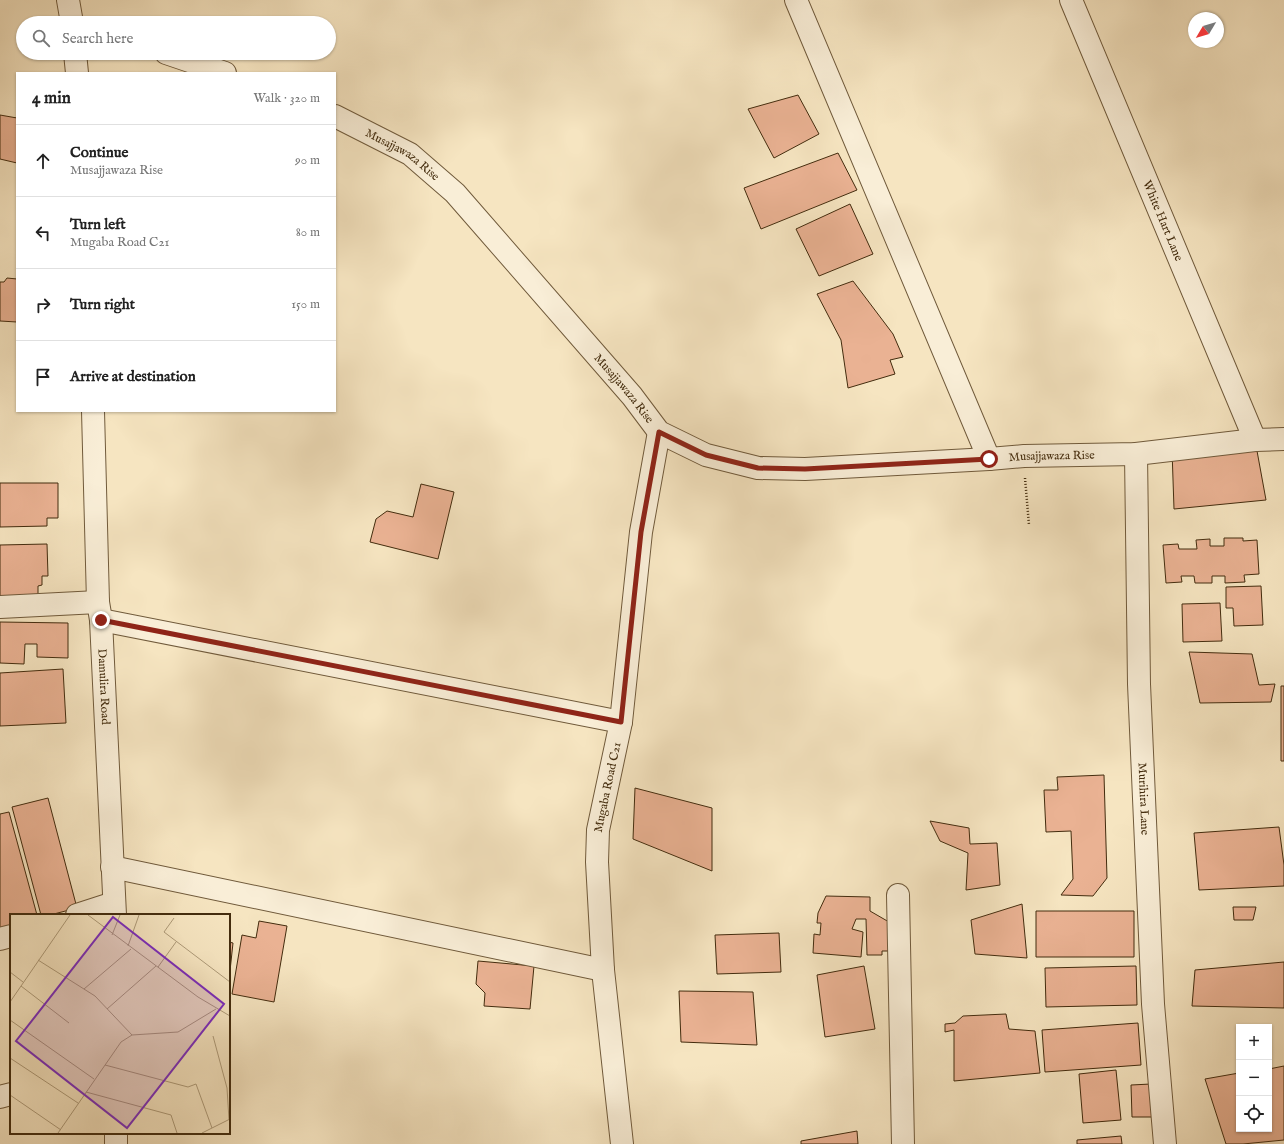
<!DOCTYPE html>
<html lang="en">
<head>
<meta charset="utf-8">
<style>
  body { margin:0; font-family:"IM FELL English",serif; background:#f2f2f2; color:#222 }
  .controls { position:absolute; right:12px; bottom:12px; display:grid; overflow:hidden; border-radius:0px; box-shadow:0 1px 3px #0004 }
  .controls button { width:36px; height:36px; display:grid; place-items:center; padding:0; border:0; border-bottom:1px solid #e0e0e0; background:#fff; color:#222; font:20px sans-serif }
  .compass { position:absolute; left:1188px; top:12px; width:36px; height:36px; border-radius:50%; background:#fff; box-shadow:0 1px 3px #0004; rotate:232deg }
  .stop { position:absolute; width:12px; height:12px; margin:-9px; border:3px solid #8f2418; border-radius:50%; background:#fff }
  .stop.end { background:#8f2418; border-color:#fff; box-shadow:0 1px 4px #0008 }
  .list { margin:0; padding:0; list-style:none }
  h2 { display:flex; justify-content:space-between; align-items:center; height:52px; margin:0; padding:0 16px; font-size:17px }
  h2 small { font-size:13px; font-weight:400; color:#767676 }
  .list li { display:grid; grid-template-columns:26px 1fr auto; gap:12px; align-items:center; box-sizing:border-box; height:72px; padding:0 16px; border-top:1px solid #e0e0e0 }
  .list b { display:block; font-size:15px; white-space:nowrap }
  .list p { margin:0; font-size:13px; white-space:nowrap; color:#767676 }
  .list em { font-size:13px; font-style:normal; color:#767676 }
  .icon { flex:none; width:22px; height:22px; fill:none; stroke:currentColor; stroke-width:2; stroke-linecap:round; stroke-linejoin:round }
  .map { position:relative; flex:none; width:1284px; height:1144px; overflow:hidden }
  .search { position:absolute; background:#fff; box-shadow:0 1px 3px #0004; left:16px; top:16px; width:320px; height:44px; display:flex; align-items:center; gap:10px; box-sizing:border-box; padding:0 14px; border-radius:22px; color:#767676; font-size:15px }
  .panel { position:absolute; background:#fff; box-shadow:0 1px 3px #0004; left:16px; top:72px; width:320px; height:340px; border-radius:0px }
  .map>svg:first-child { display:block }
</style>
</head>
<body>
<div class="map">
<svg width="1284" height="1144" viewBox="0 0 1284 1144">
  <rect width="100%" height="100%" fill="#f6e5c1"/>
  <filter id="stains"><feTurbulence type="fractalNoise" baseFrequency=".005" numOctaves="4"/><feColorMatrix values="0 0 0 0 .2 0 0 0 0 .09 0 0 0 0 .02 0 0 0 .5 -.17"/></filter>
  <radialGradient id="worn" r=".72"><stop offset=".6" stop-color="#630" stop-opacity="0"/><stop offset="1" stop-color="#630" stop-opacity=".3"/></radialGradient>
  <path fill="#eab293" stroke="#432c0e" d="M 798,95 L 819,134 L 774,158 L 748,109 Z
    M 0,115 L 17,118 L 17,163 L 0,159 Z
    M 838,153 L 857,190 L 761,229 L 744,188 Z
    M 850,204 L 873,254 L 819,276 L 796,229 Z
    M 7,278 L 17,279 L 17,322 L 0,321 L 0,282 L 4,282 Z
    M 853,281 L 893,334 L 903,357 L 890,360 L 895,374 L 848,388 L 841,340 L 817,294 Z
    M 1255,440 L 1266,500 L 1174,509 L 1172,450 Z
    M 0,483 L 58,483 L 58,518 L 47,518 L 47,526 L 0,527 Z
    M 421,484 L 454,492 L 438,559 L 370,542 L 376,519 L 387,511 L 413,517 Z
    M 1224,538 L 1243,538 L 1243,541 L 1257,540 L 1259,574 L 1244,575 L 1245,582 L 1225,583 L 1225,576 L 1212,576 L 1212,583 L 1195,583 L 1194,576 L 1181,576 L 1182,582 L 1166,583 L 1163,545 L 1178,544 L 1179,549 L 1197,549 L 1196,540 L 1210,539 L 1210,546 L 1224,546 Z
    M 47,544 L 48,576 L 42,576 L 42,585 L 38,586 L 38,596 L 0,597 L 0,545 Z
    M 1261,586 L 1263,625 L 1234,626 L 1233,608 L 1226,608 L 1226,587 Z
    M 1220,603 L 1222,641 L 1183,642 L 1182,604 Z
    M 0,622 L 68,623 L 68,658 L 37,657 L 37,644 L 25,644 L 24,664 L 0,663 Z
    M 1189,652 L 1252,654 L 1259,685 L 1275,684 L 1271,702 L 1200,703 Z
    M 63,669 L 66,723 L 0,726 L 0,673 Z
    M 1281,686 L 1284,686 L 1284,761 L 1281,761 Z
    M 1104,775 L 1107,878 L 1093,896 L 1061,895 L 1073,879 L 1071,831 L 1046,832 L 1044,790 L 1058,790 L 1057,777 Z
    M 635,788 L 712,808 L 712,871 L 633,839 Z
    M 48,798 L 77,908 L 50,915 L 41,915 L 12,807 Z
    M 9,812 L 37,915 L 11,915 L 11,929 L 0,932 L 0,814 Z
    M 930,821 L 969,828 L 970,844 L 997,843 L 1000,885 L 966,890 L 968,853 L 940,841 Z
    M 1279,827 L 1284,865 L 1284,886 L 1199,890 L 1194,833 Z
    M 826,896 L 870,897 L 870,911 L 889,922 L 890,951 L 882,951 L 882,955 L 867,955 L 866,919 L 856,919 L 852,929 L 863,932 L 861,957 L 813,953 L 814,934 L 820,935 L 821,923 L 817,923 L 818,913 Z
    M 1022,904 L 1027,958 L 975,954 L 971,920 Z
    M 1233,907 L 1256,907 L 1253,920 L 1234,920 Z
    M 1036,911 L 1134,911 L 1134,957 L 1036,957 Z
    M 259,921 L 287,926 L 274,1002 L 232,994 L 242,935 L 256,938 Z
    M 779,933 L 781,972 L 717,974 L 715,935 Z
    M 229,942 L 233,943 L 229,980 Z
    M 478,961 L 534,966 L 530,1009 L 484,1006 L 485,993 L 476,984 Z
    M 1284,962 L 1284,1008 L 1192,1006 L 1195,970 Z
    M 864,966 L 875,1029 L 825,1037 L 817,975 Z
    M 1136,966 L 1137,1005 L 1046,1007 L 1045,968 Z
    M 679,991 L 753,992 L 757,1045 L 681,1042 Z
    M 1006,1014 L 1009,1029 L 1035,1031 L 1040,1073 L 954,1081 L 954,1030 L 945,1032 L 945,1024 L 955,1023 L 963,1016 Z
    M 1138,1023 L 1141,1065 L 1045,1072 L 1042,1030 Z
    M 1284,1066 L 1284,1140 L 1243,1144 L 1226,1144 L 1205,1079 L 1239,1073 L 1239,1129 L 1269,1129 L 1269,1069 Z
    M 1116,1070 L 1121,1120 L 1083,1123 L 1079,1074 Z
    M 1151,1084 L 1152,1117 L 1132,1117 L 1131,1085 Z
    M 857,1131 L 858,1144 L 801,1144 L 801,1141 Z
    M 1121,1136 L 1122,1144 L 1077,1144 L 1077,1140 Z"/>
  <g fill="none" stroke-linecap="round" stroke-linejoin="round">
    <defs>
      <g id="street">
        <path d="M 68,0 L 72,23"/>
        <path d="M 796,0 L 989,459"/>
        <path id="s1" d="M 1071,0 L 1255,440"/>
        <path d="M 75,53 L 77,73"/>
        <path d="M 166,53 L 225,73"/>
        <path id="s2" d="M 335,116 L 410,154 L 455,193 L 632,396 L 659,432 L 706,455 L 758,468 L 805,469 L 989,459 L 1024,456 L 1136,454 L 1255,440 L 1284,439"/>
        <path id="s3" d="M 93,411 L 98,602 L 101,620 L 115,915"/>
        <path id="s4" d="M 1136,454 L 1139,684 L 1153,1004 L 1165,1144"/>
        <path d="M 0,607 L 98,602"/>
        <path d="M 101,620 L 621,722"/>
        <path d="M 112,867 L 603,970"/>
        <path d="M 898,895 L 903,1144"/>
        <path d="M 77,915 L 114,903"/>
        <path d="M 0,939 L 11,936"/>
        <path d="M 0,1097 L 11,1094"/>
        <path d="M 116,1144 L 116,1133"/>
        <path id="s5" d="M 622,1144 L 603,970 L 597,862 L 598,830 L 621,722 L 641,532 L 659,432"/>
      </g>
    </defs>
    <use href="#street" stroke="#705a3b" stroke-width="24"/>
    <path stroke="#432c0e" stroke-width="2.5" stroke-dasharray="1 2" stroke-linecap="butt" d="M 1025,478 L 1029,525"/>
    <use href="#street" stroke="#f9eed7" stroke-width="22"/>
  </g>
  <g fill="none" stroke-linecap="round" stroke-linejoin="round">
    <path stroke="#8f2418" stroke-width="5" d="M 101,620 L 621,722 L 641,532 L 659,432 L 706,455 L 758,468 L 805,469 L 989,459"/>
  </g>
  <g text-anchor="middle" stroke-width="3.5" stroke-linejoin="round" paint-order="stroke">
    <g font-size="12" fill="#432c0e" stroke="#f9eed7">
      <text dy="4" stroke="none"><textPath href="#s2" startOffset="78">Musajjawaza Rise</textPath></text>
      <text dy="4" stroke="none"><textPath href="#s1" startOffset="239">White Hart Lane</textPath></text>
      <text dy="4" stroke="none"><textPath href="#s2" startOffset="402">Musajjawaza Rise</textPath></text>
      <text dy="4" stroke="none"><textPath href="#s2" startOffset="858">Musajjawaza Rise</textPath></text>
      <text dy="4" stroke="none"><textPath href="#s3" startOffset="276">Damulira Road</textPath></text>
      <text dy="4" stroke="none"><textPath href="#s5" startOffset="359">Mugaba Road C21</textPath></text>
      <text dy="4" stroke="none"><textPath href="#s4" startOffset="345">Murihira Lane</textPath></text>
    </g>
  </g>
  <g transform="translate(10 914)">
    <rect width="220" height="220" fill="#f6e5c1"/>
    <path fill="none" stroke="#ae9b79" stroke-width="1" d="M 78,1 L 188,83 L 220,102M 164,4 L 154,18 L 220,68M 102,21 L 110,1M 118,32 L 129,1M 28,46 L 85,82 L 122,121M 148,53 L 166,28M 0,58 L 13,68M 11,72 L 59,109M 74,75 L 121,35M 0,88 L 60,1M 97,95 L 146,52M 0,106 L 84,165M 203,122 L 217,174 L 219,206M 0,144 L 68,189M 95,151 L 178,173 L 186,170 L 202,214M 76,178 L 161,201 L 167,219M 0,181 L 51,216M 48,219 L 111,128 L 122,121 L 168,118 L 206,95M 192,219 L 220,205"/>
    <path fill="#7b2cbf" fill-opacity="0.15" stroke="#7b2cbf" stroke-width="2" d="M 103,3 L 214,90 L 117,214 L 6,127 Z"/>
    <rect width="220" height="220" fill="none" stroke="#432c0e" stroke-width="2"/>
  </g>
  <rect width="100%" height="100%" filter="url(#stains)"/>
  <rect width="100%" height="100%" fill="url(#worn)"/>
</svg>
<div class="controls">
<button>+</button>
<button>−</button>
<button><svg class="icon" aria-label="locate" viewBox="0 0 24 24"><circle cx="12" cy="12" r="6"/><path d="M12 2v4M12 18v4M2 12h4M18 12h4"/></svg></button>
</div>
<svg class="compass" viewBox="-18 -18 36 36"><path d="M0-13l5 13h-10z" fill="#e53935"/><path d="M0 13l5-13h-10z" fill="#767676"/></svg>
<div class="stop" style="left:989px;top:459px"></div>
<div class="stop end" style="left:101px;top:620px"></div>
<div class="search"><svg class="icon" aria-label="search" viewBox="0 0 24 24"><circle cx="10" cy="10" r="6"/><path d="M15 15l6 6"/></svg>Search here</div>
<section class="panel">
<h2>4 min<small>Walk · 320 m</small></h2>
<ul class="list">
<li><svg class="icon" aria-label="ahead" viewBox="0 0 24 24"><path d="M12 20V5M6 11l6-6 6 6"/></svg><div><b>Continue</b><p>Musajjawaza Rise</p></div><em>90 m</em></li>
<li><svg class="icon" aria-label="left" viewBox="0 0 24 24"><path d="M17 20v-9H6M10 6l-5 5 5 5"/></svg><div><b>Turn left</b><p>Mugaba Road C21</p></div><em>80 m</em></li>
<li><svg class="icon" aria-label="right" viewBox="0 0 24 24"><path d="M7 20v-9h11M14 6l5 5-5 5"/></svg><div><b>Turn right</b></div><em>150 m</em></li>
<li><svg class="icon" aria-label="arrive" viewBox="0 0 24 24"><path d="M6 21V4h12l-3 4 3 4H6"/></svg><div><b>Arrive at destination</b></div></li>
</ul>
</section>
</div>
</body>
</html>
